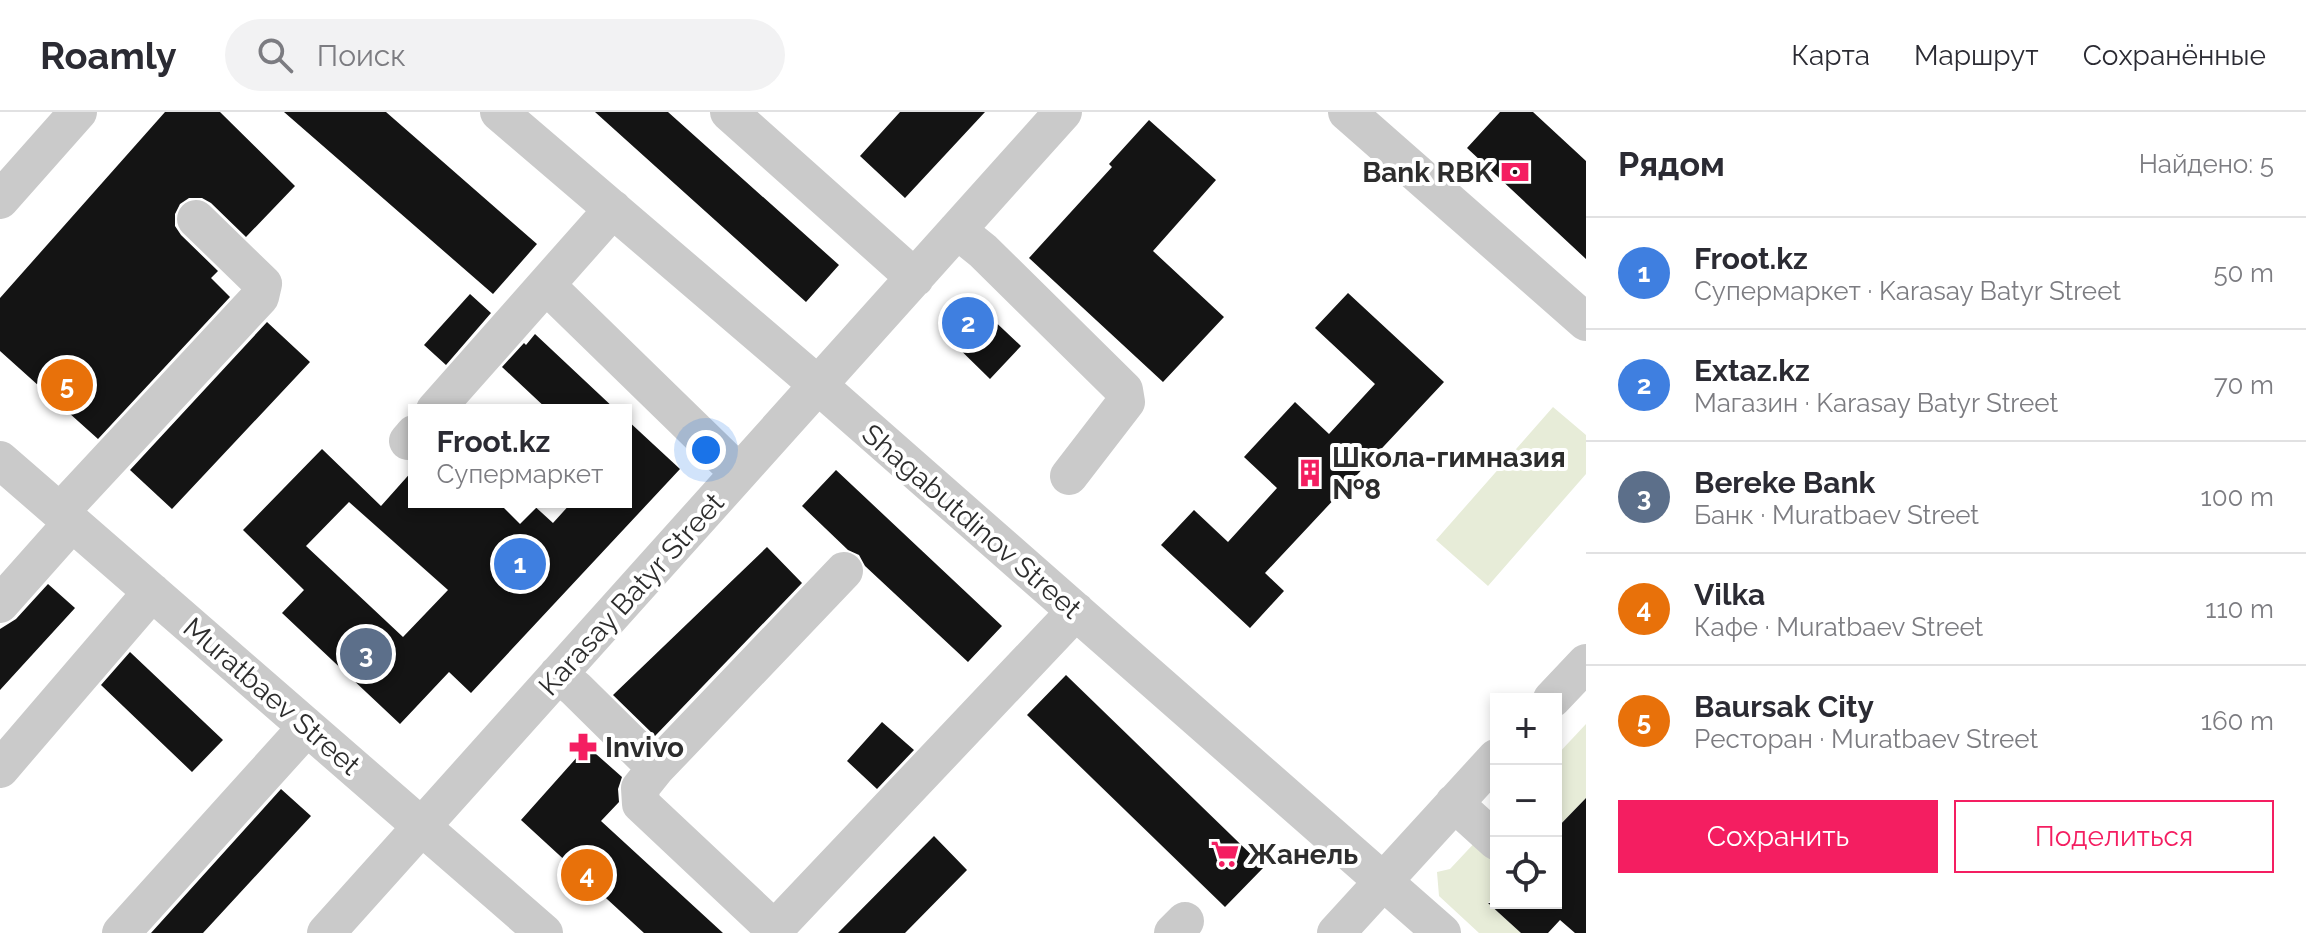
<!DOCTYPE html>
<html lang="ru">
<head>
<meta charset="utf-8">
<style>
  body { margin:0; font-family:Raleway,sans-serif; background:#f2f2f3; color:#2b2b33 }
  .controls { position:absolute; right:24px; bottom:24px; display:grid; overflow:hidden; border-radius:0px; box-shadow:0 4px 12px #0003 }
  .controls button { width:72px; height:72px; display:grid; place-items:center; padding:0; border:0; border-bottom:2px solid #e1e1e2; background:#fff; color:#2b2b33; font:40px sans-serif }
  .you { position:absolute; left:706px; top:338px; width:28px; height:28px; margin:-20px; border:6px solid #fff; border-radius:50%; background:#1a73e8; box-shadow:0 0 0 12px #1a73e833 }
  .badge { display:grid; place-items:center; width:52px; height:52px; border-radius:50%; background:#f41e61; color:#fff; font-size:26px; font-weight:700 }
  .pin { position:absolute; translate:-50% -50%; border:4px solid #fff; box-shadow:0 2px 8px #0006 }
  .popup { position:absolute; left:408px; top:292px; width:224px; height:104px; box-sizing:border-box; display:grid; place-content:center; border-radius:0px; background:#fff; filter:drop-shadow(0 2px 6px #0005); font-size:26px; white-space:nowrap; color:#7c7c81 }
  .popup b { font-size:30px; color:#2b2b33 }
  .popup::after { content:''; position:absolute; left:50%; top:100%; margin-left:-16px; border:16px solid transparent; border-top-color:#fff }
  .list { margin:0; padding:0; list-style:none }
  h2 { display:flex; justify-content:space-between; align-items:center; height:104px; margin:0; padding:0 32px; font-size:34px }
  h2 small { font-size:26px; font-weight:400; color:#7c7c81 }
  .list li { display:grid; grid-template-columns:52px 1fr auto; gap:24px; align-items:center; box-sizing:border-box; height:112px; padding:0 32px; border-top:2px solid #e1e1e2 }
  .list b { display:block; font-size:30px; white-space:nowrap }
  .list p { margin:0; font-size:26px; white-space:nowrap; color:#7c7c81 }
  .list em { font-size:26px; font-style:normal; color:#7c7c81 }
  .actions { display:flex; gap:16px; padding:24px 32px }
  .actions a { flex:1; padding:18px 0; border:2px solid #f41e61; border-radius:0px; text-align:center; font-size:28px; color:#f41e61 }
  .actions .main { background:#f41e61; color:#fff }
  .icon { flex:none; width:44px; height:44px; fill:none; stroke:currentColor; stroke-width:2; stroke-linecap:round; stroke-linejoin:round }
  .map { position:relative; flex:none; width:1586px; height:821px; overflow:hidden }
  header { display:flex; align-items:center; gap:48px; box-sizing:border-box; height:112px; padding:0 40px; background:#fff; border-bottom:2px solid #e1e1e2 }
  header strong { font-size:38px }
  nav { display:flex; gap:44px; margin-inline-start:auto; font-size:28px }
  .search { width:560px; height:72px; background:#f2f2f3; display:flex; align-items:center; gap:20px; box-sizing:border-box; padding:0 28px; border-radius:44px; color:#7c7c81; font-size:30px }
  main { display:flex }
  aside { flex:1; background:#fff }
  .map>svg:first-child { display:block }
</style>
</head>
<body>
<header>
<strong>Roamly</strong>
<div class="search"><svg class="icon" aria-label="search" viewBox="0 0 24 24"><circle cx="10" cy="10" r="6"/><path d="M15 15l6 6"/></svg>Поиск</div>
<nav><a>Карта</a><a>Маршрут</a><a>Сохранённые</a></nav>
</header>
<main>
<div class="map">
<svg width="1586" height="821" viewBox="0 0 1586 821">
  <rect width="100%" height="100%" fill="#fff"/>
  <path fill="#e7ecd8" d="M 1553,295 L 1586,323 L 1586,362 L 1488,474 L 1436,428 Z
    M 1586,612 L 1586,686 L 1556,717 L 1556,644 Z
    M 1496,708 L 1496,783 L 1488,791 L 1521,821 L 1479,821 L 1439,784 L 1437,760 L 1450,757 Z"/>
  <path fill="#141414" fill-rule="evenodd" d="M 165,0 L 220,0 L 295,74 L 246,125 L 211,91 L 202,86 L 189,86 L 180,92 L 175,102 L 175,114 L 181,123 L 218,159 L 211,166 L 230,185 L 98,327 L 0,239 L 0,186 Z
    M 284,0 L 386,0 L 537,132 L 493,182 Z
    M 595,0 L 668,0 L 839,153 L 806,190 Z
    M 900,0 L 985,0 L 905,86 L 860,44 Z
    M 1500,0 L 1533,0 L 1586,49 L 1586,147 L 1467,36 Z
    M 1149,8 L 1216,68 L 1153,139 L 1224,205 L 1163,270 L 1029,146 L 1112,55 L 1109,52 Z
    M 1348,181 L 1444,270 L 1265,461 L 1284,479 L 1250,516 L 1161,433 L 1194,398 L 1228,430 L 1277,376 L 1244,345 L 1295,290 L 1329,322 L 1375,272 L 1315,216 Z
    M 470,182 L 491,201 L 446,253 L 424,233 Z
    M 970,186 L 1021,234 L 990,267 L 940,218 Z
    M 267,210 L 310,250 L 172,397 L 130,358 Z
    M 535,222 L 616,298 L 548,298 L 502,255 L 524,231 L 526,233 Z
    M 626,307 L 680,357 L 471,581 L 449,560 L 400,612 L 282,501 L 304,478 L 243,418 L 322,337 L 381,394 L 414,357 L 414,390 L 530,390 L 553,411 L 572,390 L 626,390 ZM 349,390 L 448,478 L 403,525 L 306,434 Z
    M 836,358 L 1002,514 L 968,550 L 865,454 L 859,443 L 848,438 L 802,394 Z
    M 767,435 L 802,471 L 655,624 L 613,583 Z
    M 48,472 L 75,496 L 0,578 L 0,517 L 16,507 Z
    M 130,540 L 223,628 L 192,660 L 101,573 Z
    M 1066,563 L 1264,755 L 1225,795 L 1027,603 Z
    M 882,610 L 914,638 L 877,677 L 847,649 Z
    M 587,634 L 622,665 L 618,677 L 619,690 L 601,709 L 723,821 L 644,821 L 521,708 Z
    M 281,677 L 311,704 L 203,821 L 151,821 Z
    M 1586,686 L 1586,821 L 1575,821 L 1560,808 L 1548,821 L 1521,821 L 1488,791 L 1556,791 L 1556,717 Z
    M 934,724 L 967,758 L 905,821 L 838,821 Z"/>
  <g fill="none" stroke-linecap="round" stroke-linejoin="round">
    <path stroke="#cacaca" stroke-width="38" d="M 499,0 L 818,273 L 1442,821
      M 729,0 L 915,166
      M 1347,0 L 1586,210
      M 0,88 L 78,0
      M 957,118 L 983,139 L 1124,278 L 1126,290 L 1069,364
      M 546,173 L 739,361
      M 435,298 L 613,97
      M 408,329 L 414,322
      M 0,348 L 544,821
      M 60,400 L 260,185 L 263,172 L 196,107
      M 0,492 L 72,411
      M 558,562 L 576,577 L 656,656 L 640,676 L 641,692 L 774,817
      M 1552,587 L 1586,551
      M 656,656 L 844,459
      M 0,657 L 152,480
      M 1454,691 L 1496,729
      M 121,821 L 307,615
      M 326,821 L 1063,0
      M 771,821 L 1076,499
      M 1173,821 L 1185,809
      M 1336,821 L 1496,646"/>
  </g>
  <defs>
    <symbol id="bank-bare" viewBox="-9 -9 18 18"><path d="M-6-4H6V4H-6ZM0-2.3a2.3 2.3 0 1 0 0 4.6a2.3 2.3 0 1 0 0-4.6Z" fill="#f41e61" stroke="#fff" stroke-width="2.5" paint-order="stroke"/></symbol>
    <symbol id="building-bare" viewBox="-9 -9 18 18"><path d="M-4-6H4V6H1V3H-1V6H-4ZM-2.5-4.3h1.7v1.8h-1.7ZM.8-4.3h1.7v1.8H.8ZM-2.5-1h1.7V.8h-1.7ZM.8-1h1.7V.8H.8Z" fill="#f41e61" stroke="#fff" stroke-width="2.5" paint-order="stroke"/></symbol>
    <symbol id="pharmacy-bare" viewBox="-9 -9 18 18"><path d="M-2-6h4v4h4v4h-4v4h-4v-4h-4v-4h4Z" fill="#f41e61" stroke="#fff" stroke-width="2.5" paint-order="stroke"/></symbol>
    <symbol id="supermarket-bare" viewBox="-9 -9 18 18"><path d="M-6-5.5h2.5l.6 2H6L4.5 2H-2.5L-4.4-4H-6ZM-1.5 3.2a1.3 1.3 0 1 0 .1 0ZM3 3.2a1.3 1.3 0 1 0 .1 0Z" fill="#f41e61" stroke="#fff" stroke-width="2.5" paint-order="stroke"/></symbol>
  </defs>
  <g fill-rule="evenodd">
    <use href="#bank-bare" x="1495" y="40" width="40" height="40"/>
    <use href="#building-bare" x="1290" y="341" width="40" height="40"/>
    <use href="#pharmacy-bare" x="563" y="615" width="40" height="40"/>
    <use href="#supermarket-bare" x="1205" y="722" width="40" height="40"/>
  </g>
  <g text-anchor="middle" stroke-width="8" stroke-linejoin="round" paint-order="stroke">
    <g font-size="28" font-weight="bold" fill="#2d2d2d" stroke="#fff" text-anchor="start">
      <text x="1493" y="70" text-anchor="end">Bank RBK</text>
      <text x="1332" y="355">Школа-гимназия<tspan x="1332" dy="32">№8</tspan></text>
      <text x="605" y="645">Invivo</text>
      <text x="1247" y="752">Жанель</text>
    </g>
    <g font-size="28" fill="#2d2d2d" stroke="#fff">
      <text transform="translate(972 409) rotate(41)" y="10">Shagabutdinov Street</text>
      <text transform="translate(631 482) rotate(-48)" y="10">Karasay Batyr Street</text>
      <text transform="translate(272 584) rotate(41)" y="10">Muratbaev Street</text>
    </g>
  </g>
</svg>
<div class="controls">
<button>+</button>
<button>−</button>
<button><svg class="icon" aria-label="locate" viewBox="0 0 24 24"><circle cx="12" cy="12" r="6"/><path d="M12 2v4M12 18v4M2 12h4M18 12h4"/></svg></button>
</div>
<div class="you"></div>
<div class="pin badge" style="left:520px;top:452px;background:#3f7fe0">1</div>
<div class="popup"><b>Froot.kz</b>Супермаркет</div>
<div class="pin badge" style="left:968px;top:211px;background:#3f7fe0">2</div>
<div class="pin badge" style="left:366px;top:542px;background:#5c6f8a">3</div>
<div class="pin badge" style="left:587px;top:763px;background:#e8710a">4</div>
<div class="pin badge" style="left:67px;top:273px;background:#e8710a">5</div>
</div>
<aside>
<h2>Рядом<small>Найдено: 5</small></h2>
<ul class="list">
<li><span class="badge" style="background:#3f7fe0">1</span><div><b>Froot.kz</b><p>Супермаркет · Karasay Batyr Street</p></div><em>50 m</em></li>
<li><span class="badge" style="background:#3f7fe0">2</span><div><b>Extaz.kz</b><p>Магазин · Karasay Batyr Street</p></div><em>70 m</em></li>
<li><span class="badge" style="background:#5c6f8a">3</span><div><b>Bereke Bank</b><p>Банк · Muratbaev Street</p></div><em>100 m</em></li>
<li><span class="badge" style="background:#e8710a">4</span><div><b>Vilka</b><p>Кафе · Muratbaev Street</p></div><em>110 m</em></li>
<li><span class="badge" style="background:#e8710a">5</span><div><b>Baursak City</b><p>Ресторан · Muratbaev Street</p></div><em>160 m</em></li>
</ul>
<div class="actions"><a class="main">Сохранить</a><a>Поделиться</a></div>
</aside>
</main>
</body>
</html>
